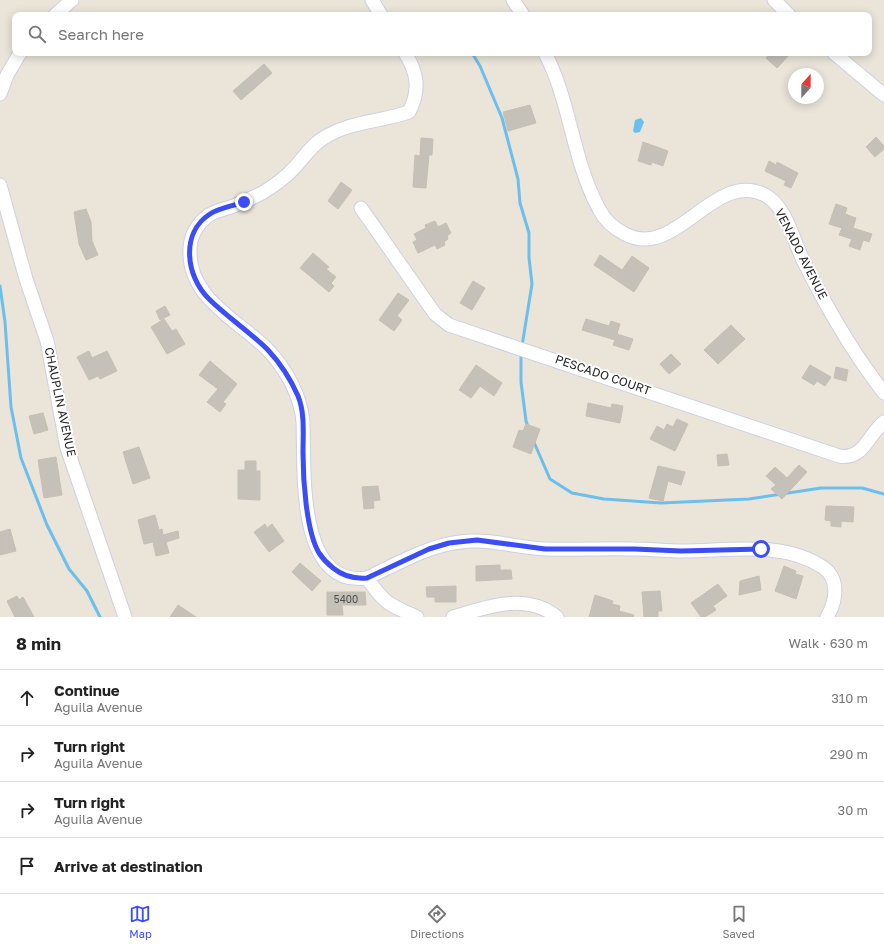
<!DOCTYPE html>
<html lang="en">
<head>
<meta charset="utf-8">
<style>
  body { margin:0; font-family:"Golos Text",sans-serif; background:#f6f6f6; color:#222 }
  .compass { position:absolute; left:788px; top:68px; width:36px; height:36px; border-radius:50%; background:#fff; box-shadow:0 2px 10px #0003; rotate:21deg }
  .stop { position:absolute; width:12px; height:12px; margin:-9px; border:3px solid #3a4df6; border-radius:50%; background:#fff }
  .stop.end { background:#3a4df6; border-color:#fff; box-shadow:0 1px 4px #0008 }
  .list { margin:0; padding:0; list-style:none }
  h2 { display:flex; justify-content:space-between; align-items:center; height:52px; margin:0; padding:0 16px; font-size:17px }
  h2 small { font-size:13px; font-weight:400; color:#767676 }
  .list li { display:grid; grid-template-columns:26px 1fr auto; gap:12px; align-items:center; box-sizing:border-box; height:56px; padding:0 16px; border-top:1px solid #e0e0e0 }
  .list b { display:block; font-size:15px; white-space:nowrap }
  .list p { margin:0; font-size:13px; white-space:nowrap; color:#767676 }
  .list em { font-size:13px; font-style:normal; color:#767676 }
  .icon { flex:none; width:22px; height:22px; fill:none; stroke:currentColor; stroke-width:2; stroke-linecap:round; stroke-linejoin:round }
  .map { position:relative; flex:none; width:884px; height:617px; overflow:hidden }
  .search { position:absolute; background:#fff; box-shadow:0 2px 10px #0003; left:12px; right:12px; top:12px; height:44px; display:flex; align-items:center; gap:10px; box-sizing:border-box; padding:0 14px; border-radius:8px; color:#767676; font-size:15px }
  .sheet { height:276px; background:#fff }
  nav { display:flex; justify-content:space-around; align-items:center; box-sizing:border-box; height:56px; border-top:1px solid #e0e0e0; background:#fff; font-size:11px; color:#767676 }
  nav a { display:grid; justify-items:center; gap:2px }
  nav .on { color:#3a4df6 }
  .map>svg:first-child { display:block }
</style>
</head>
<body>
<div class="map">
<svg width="884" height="617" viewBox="0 0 884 617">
  <rect width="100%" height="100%" fill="#eae4d9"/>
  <path fill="#6cbfec" d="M 641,118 L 644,122 L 640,132 L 635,133 L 633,131 L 635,120 Z"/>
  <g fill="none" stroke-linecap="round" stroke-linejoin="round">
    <path stroke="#6cbfec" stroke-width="3" d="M 472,53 L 480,66 L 502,118 L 518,179 L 520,203 L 529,233 L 529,258 L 532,284 L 522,346
      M 0,286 L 5,322 L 11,407 L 21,458 L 47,525 L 69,569 L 87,591 L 100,617
      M 521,353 L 521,382 L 526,421 L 528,427
      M 533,440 L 550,479 L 572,493 L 604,499 L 661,503 L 749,499 L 821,488 L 862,488 L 884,494"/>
  </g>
  <path fill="#c5c1b9" stroke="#c5c0b3" d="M 770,53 L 791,53 L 777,68 L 766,58 Z
    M 264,64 L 272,73 L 241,100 L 233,91 Z
    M 530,105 L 536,123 L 508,131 L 503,112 Z
    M 876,137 L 884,146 L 884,149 L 875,157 L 866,147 Z
    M 421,138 L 433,139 L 432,155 L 429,155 L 426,188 L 413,187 L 415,155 L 420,156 Z
    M 643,142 L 668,151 L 663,166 L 652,162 L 651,165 L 638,161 Z
    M 769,161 L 776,165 L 777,162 L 798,173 L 791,188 L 784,185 L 786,181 L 765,171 Z
    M 341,182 L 352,190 L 338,209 L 328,201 Z
    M 836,204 L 847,208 L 845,214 L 856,218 L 853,228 L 872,234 L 869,242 L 863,240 L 860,250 L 849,246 L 852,239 L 839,235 L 842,228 L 829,224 Z
    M 86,209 L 91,222 L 92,241 L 98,255 L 86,260 L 79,244 L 74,212 Z
    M 435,221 L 438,227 L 446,223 L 451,233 L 447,236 L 448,239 L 444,242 L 445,245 L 437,249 L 435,245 L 418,253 L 413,242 L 417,240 L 414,234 L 426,228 L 425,225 Z
    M 313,253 L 329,267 L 326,269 L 336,277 L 331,283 L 334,286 L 329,292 L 300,268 Z
    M 600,255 L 622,270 L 632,256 L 649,268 L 634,292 L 594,265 Z
    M 473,281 L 485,288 L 472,310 L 460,303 Z
    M 398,293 L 409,300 L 397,316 L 402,320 L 394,331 L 379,320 Z
    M 165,306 L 170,315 L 160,320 L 156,311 Z
    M 164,319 L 172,331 L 176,329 L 185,344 L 167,354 L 151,327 Z
    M 586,319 L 609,326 L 611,321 L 620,324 L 617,334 L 633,339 L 629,350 L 613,345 L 615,340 L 582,330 Z
    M 731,325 L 745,339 L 718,364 L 704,350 Z
    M 89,351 L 92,358 L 107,351 L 117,371 L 100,379 L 98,376 L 89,380 L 77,357 Z
    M 671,354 L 681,364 L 669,374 L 660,364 Z
    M 210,361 L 237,384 L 223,402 L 226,404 L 220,412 L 207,402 L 218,389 L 199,375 Z
    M 476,365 L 502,383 L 494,396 L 480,386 L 471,398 L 459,390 Z
    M 810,365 L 831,377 L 825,386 L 817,381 L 814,385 L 802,378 Z
    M 836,367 L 848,370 L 846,381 L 834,378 Z
    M 588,403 L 611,408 L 612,404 L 623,406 L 620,423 L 586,416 Z
    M 43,413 L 48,430 L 34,434 L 29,416 Z
    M 677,419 L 688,424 L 675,451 L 650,439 L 657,426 L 664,430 L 667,424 L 673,427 Z
    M 526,424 L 540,429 L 531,454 L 513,447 L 519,430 L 523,431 Z
    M 139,447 L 150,478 L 133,484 L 123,452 Z
    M 727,454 L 729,465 L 718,466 L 717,455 Z
    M 56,457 L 62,495 L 44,498 L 38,460 Z
    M 245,461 L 256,461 L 256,471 L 260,471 L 260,500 L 238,499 L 238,470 L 245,470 Z
    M 799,465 L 807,472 L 782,499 L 771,489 L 776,485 L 766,476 L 775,467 L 787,478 Z
    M 658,466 L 685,472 L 681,485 L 668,481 L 663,501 L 649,498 Z
    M 378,486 L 380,500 L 373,501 L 374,508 L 364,509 L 362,487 Z
    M 826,506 L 854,507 L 853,522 L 841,521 L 841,527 L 831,526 L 831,521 L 825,520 Z
    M 155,515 L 159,530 L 162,529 L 163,535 L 178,531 L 179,538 L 166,542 L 169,553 L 156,556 L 153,542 L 144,544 L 138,520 Z
    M 265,524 L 267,528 L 272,524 L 284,541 L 269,552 L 254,532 Z
    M 10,529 L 16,551 L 0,555 L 0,532 Z
    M 300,563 L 321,581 L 312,591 L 292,572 Z
    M 500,565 L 500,570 L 511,570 L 512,579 L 476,581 L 476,566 Z
    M 784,566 L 796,571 L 795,574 L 803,576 L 796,599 L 775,591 Z
    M 759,576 L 761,590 L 739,595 L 740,581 Z
    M 718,584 L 727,596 L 713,606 L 716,610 L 705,617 L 701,617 L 691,603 Z
    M 456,586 L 456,602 L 435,602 L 435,597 L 427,597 L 426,587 Z
    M 660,591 L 662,611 L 658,611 L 658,617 L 644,617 L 642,592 Z
    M 327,592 L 365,592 L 366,605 L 342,605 L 343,615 L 327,615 Z
    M 595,595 L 613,601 L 612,604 L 620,606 L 619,611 L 634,615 L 633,617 L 589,617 Z
    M 17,596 L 19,600 L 23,597 L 34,617 L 15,617 L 7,601 Z
    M 178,605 L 196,617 L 170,617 Z"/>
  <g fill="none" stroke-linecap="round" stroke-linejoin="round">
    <defs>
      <path id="minor" d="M 372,0 L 381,15
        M 513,0 L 523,15
        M 774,0 L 789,15
        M 55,15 L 72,0
        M 405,53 C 418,73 420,91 409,112 C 380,122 349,121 322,139 C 311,146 305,156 296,166 C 287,176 274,186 262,193 C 252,198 241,203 231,207 C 224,209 215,211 209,215 C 197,224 190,235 190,250 C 188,298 238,320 268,350 C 286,369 301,396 303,422 C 305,465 295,588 367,578 C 397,564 427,546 460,542 C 490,538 517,548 546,549 C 575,550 605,548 634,549 C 650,549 666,551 682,551 C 728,551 783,540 824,568 C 840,580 836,602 827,617
        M 545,53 C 571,103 572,159 599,209 C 605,221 613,228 625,234 C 676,261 714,169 765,195 C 787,207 793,241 804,262 C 814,282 825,303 837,323 C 851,347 867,371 884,393
        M 834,53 L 884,95
        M 0,94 L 7,75 L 20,53
        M 0,185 L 26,279 L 47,341 L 67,448 L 125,617
        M 361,208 L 435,314 L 449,325 L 839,456 C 864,460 867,436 884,422
        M 367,578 C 384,603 389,605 417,617
        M 453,617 C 487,607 526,592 557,617"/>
    </defs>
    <use href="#minor" stroke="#ced0e1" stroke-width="15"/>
    <use href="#minor" stroke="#fff" stroke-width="13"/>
  </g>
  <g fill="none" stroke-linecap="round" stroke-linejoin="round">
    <path stroke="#3a4df6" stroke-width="5" d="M 244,202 C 233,206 219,208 210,214 C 180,233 186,277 209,299 C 227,317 250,332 268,350 C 280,363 291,380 298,396 C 305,413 303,434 303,453 C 303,478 306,531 319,553 C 323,559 328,564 333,568 C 343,576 355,579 367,578 L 429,549 L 449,543 L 477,540 L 545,549 L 634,549 L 681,551 L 761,549"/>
  </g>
  <g text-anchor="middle" stroke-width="4" stroke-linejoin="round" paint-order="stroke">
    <g font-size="10" fill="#4e4e4c">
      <text x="346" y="603">5400</text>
    </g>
    <g font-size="12" fill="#272727" stroke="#fff">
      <text transform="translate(801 254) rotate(63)" y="4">VENADO AVENUE</text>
      <text transform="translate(603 375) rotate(19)" y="4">PESCADO COURT</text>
      <text transform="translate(60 402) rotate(78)" y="4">CHAUPLIN AVENUE</text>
    </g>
  </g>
</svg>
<svg class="compass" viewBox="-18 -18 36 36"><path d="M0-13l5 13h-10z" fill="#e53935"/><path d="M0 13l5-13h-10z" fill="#767676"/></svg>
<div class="stop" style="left:761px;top:549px"></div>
<div class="stop end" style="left:244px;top:202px"></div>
<div class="search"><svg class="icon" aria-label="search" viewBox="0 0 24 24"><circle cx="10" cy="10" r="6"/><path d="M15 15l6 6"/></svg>Search here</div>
</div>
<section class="sheet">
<h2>8 min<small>Walk · 630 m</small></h2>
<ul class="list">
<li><svg class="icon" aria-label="ahead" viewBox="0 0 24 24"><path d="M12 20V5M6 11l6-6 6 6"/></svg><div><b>Continue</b><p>Aguila Avenue</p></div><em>310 m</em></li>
<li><svg class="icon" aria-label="right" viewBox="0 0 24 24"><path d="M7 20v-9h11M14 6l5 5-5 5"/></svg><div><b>Turn right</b><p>Aguila Avenue</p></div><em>290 m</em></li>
<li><svg class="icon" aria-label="right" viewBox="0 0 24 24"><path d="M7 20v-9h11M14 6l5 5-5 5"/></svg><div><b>Turn right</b><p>Aguila Avenue</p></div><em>30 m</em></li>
<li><svg class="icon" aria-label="arrive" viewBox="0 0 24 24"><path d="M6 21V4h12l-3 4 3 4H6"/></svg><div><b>Arrive at destination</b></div></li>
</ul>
</section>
<nav>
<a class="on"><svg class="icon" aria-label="map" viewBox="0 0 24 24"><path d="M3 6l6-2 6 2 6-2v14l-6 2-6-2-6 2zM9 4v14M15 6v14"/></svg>Map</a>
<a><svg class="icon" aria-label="directions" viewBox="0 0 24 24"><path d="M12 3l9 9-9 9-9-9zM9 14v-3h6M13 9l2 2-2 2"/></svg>Directions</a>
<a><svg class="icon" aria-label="saved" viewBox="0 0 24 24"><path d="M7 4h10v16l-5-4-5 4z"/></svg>Saved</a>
</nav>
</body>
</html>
